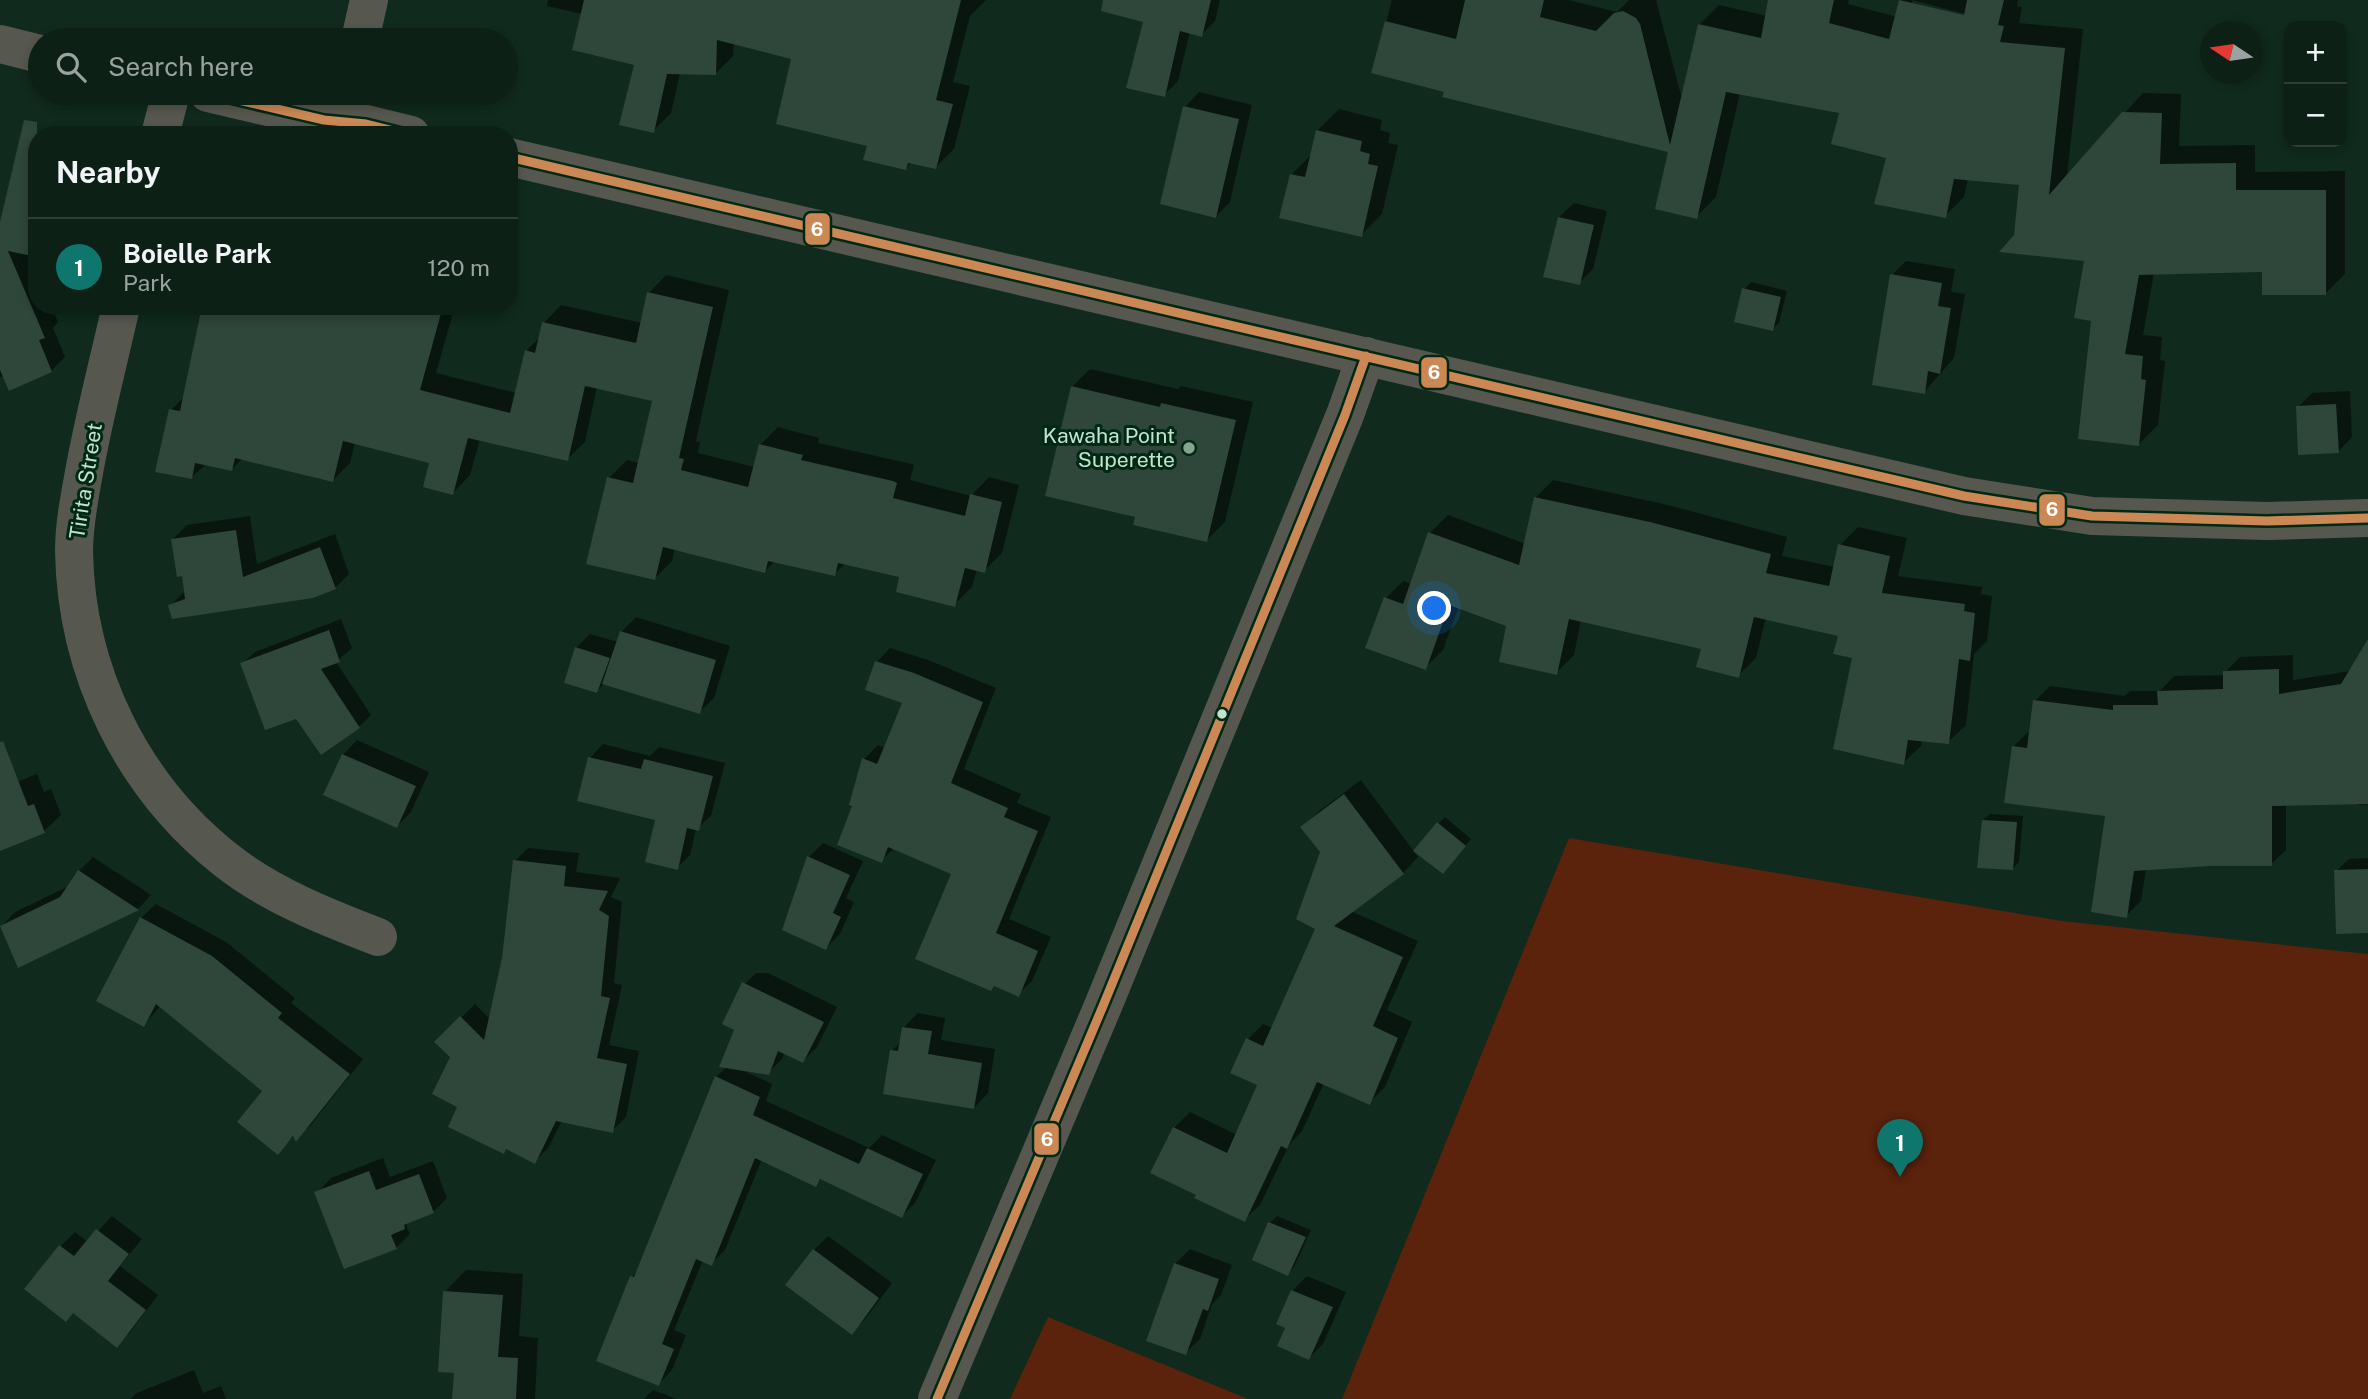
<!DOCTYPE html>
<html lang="en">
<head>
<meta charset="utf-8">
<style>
  body { margin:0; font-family:"Public Sans",sans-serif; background:#1a2d23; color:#f1f3f6 }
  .controls { position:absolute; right:21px; top:21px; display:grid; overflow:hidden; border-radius:14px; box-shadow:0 4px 10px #0003 }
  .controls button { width:63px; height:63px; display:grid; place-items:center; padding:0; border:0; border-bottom:2px solid #2c3e35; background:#0c2016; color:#f1f3f6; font:35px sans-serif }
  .compass { position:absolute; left:2200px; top:21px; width:63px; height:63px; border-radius:50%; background:#0c2016; box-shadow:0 4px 10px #0003; rotate:283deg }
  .you { position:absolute; left:1435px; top:609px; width:24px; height:24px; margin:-18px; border:5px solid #fff; border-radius:50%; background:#1a73e8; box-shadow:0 0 0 10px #1a73e833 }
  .badge { display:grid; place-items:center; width:46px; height:46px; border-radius:50%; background:#0f766e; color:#fff; font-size:23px; font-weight:700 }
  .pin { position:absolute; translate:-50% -58px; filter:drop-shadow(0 2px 4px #0008) }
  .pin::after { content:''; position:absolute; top:37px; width:24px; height:21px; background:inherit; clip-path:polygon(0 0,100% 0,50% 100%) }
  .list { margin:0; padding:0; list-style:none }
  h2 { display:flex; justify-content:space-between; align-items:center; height:91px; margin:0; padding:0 28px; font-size:30px }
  h2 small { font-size:23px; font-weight:400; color:#9aa3a1 }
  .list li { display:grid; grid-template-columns:46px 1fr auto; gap:21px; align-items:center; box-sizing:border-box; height:98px; padding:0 28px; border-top:2px solid #2c3e35 }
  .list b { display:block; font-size:26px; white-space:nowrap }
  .list p { margin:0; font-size:23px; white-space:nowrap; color:#9aa3a1 }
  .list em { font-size:23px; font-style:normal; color:#9aa3a1 }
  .icon { flex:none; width:38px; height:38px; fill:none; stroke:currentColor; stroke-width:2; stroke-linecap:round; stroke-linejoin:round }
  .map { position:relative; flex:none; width:2368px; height:1399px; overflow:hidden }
  .search { position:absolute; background:#0c2016; box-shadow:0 4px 10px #0003; left:28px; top:28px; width:490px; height:77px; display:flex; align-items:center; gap:18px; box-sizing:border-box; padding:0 24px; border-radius:38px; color:#9aa3a1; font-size:26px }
  .panel { position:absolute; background:#0c2016; box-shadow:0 4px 10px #0003; left:28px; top:126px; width:490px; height:189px; border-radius:28px }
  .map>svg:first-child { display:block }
</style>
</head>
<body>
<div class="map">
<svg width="2368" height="1399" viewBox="0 0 2368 1399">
  <rect width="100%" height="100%" fill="#102a1d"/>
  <path fill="#5b220c" d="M 1569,838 L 2062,921 L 2368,954 L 2368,1399 L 1342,1399 Z
    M 1048,1317 L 1248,1399 L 1010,1399 Z"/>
  <path fill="#0007" d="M 548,0 L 986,0 L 970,16 L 953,82 L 970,86 L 954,149 L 936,167 L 912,162 L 906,168 L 869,145 L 793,58 L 734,43 L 733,56 L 715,74 L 680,73 L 671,113 L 653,131 L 636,64 L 582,14 L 547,6 Z
    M 1150,0 L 1220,0 L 1215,21 L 1201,35 L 1190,32 L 1178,81 L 1164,95 Z
    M 1392,0 L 1568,0 L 1617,12 L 1629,0 L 1656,0 L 1682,99 L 1699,25 L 1719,5 L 1767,16 L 1770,0 L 1849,0 L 1848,4 L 1897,17 L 1901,0 L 1912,0 L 1912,4 L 1972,19 L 1973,16 L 1912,0 L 2018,0 L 2017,6 L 2022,7 L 2019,23 L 2083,29 L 2067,176 L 2143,93 L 2181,94 L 2179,146 L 2255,145 L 2255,172 L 2345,171 L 2345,274 L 2325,294 L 2264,270 L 2154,273 L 2143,335 L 2162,337 L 2160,360 L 2165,361 L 2158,425 L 2138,445 L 2093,320 L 2086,259 L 2015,236 L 2021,184 L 1968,178 L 1964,197 L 1945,216 L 1841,112 L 1740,93 L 1716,197 L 1696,217 L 1670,150 L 1373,72 Z
    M 1199,92 L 1252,105 L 1230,202 L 1216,216 L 1185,107 Z
    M 1339,109 L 1382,120 L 1380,130 L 1390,133 L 1388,143 L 1398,145 L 1382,214 L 1361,235 L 1291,175 L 1312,154 L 1318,130 Z
    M 1574,203 L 1607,211 L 1593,269 L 1579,283 L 1559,217 Z
    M 0,229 L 29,254 L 37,272 L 37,306 L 51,306 L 58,322 L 53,328 L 65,357 L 51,371 L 0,377 Z
    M 1906,261 L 1955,269 L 1951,292 L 1965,294 L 1954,358 L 1924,392 L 1892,275 Z
    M 666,275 L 729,290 L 696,441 L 700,442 L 698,453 L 754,467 L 760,445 L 778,427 L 819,438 L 818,443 L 912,464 L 914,465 L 910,480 L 971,496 L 989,477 L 1019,485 L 1002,553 L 984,571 L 977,569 L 972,587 L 954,605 L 902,575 L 846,563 L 834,574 L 775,561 L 765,571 L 675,548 L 672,561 L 654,579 L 609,478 L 627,460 L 640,463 L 654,400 L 597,387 L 585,442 L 567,459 L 480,439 L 470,475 L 453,493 L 431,462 L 355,442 L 350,463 L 332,481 L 243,458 L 232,469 L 206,464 L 192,477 L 171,410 L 185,396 L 204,306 L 455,306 L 436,373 L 516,393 L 526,351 L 540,337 L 544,323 L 561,305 L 642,323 L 649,293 Z
    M 1751,282 L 1787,291 L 1779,323 L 1772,329 L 1744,289 Z
    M 1090,369 L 1178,389 L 1181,386 L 1253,402 L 1225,522 L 1207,540 L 1137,516 L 1072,387 Z
    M 2350,391 L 2352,437 L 2338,452 L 2298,407 L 2312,393 Z
    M 1553,480 L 1668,505 L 1787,537 L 1782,556 L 1835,567 L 1840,545 L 1858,527 L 1907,538 L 1898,576 L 1982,587 L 1981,594 L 1992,596 L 1987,641 L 1974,654 L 1966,725 L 1948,742 L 1922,739 L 1921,746 L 1903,763 L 1854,657 L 1840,634 L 1766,617 L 1756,658 L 1738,676 L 1703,648 L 1581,620 L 1574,655 L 1556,673 L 1508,624 L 1459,606 L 1443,650 L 1425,668 L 1386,598 L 1403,581 L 1412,584 L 1430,533 L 1448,515 L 1526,544 L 1535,498 Z
    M 250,516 L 257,564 L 335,534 L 349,574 L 335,588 L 170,606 L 184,592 L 183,574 L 173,539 L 187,525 Z
    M 636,617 L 730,646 L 714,698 L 699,712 L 605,683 L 597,691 L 576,648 L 590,634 L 618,642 L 621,632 Z
    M 341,619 L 352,648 L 336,662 L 371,715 L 359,727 L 296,717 L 242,664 L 255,652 Z
    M 890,648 L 928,660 L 996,688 L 964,769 L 1021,794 L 1017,803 L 1051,817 L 1009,919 L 1051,937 L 1032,981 L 1018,994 L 995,985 L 991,989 L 953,873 L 894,848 L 881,861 L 855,805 L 851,804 L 864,759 L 878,745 L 885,748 L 904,702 L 877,662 Z
    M 2368,652 L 2368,805 L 2358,805 L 2358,802 L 2286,804 L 2286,850 L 2271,864 L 2210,865 L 2146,869 L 2141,901 L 2126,916 L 2107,815 L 2013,747 L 2028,732 L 2031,733 L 2035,701 L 2050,686 L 2125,696 L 2130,691 L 2160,691 L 2174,676 L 2225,675 L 2225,672 L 2240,657 L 2293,655 L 2293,680 L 2351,671 Z
    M 357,740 L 429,772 L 411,812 L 397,826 L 343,755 Z
    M 603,744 L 650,756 L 659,747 L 725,763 L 711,816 L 696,829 L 690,855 L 677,868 L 657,819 L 590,758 Z
    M 0,772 L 6,786 L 37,774 L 44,792 L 51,789 L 61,815 L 44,831 L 0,849 Z
    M 1361,780 L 1418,857 L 1403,873 L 1351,911 L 1418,941 L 1387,1010 L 1412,1022 L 1385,1087 L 1369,1103 L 1324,1083 L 1302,1131 L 1289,1145 L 1260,1205 L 1244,1220 L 1199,1194 L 1174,1128 L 1190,1112 L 1237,1135 L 1260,1084 L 1248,1039 L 1263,1024 L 1273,1028 L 1317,928 L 1322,852 L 1303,827 L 1318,812 Z
    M 1990,814 L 2023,816 L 2019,862 L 2012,869 L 1983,820 Z
    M 1445,817 L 1471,839 L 1449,865 L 1438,824 Z
    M 823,843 L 863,861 L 846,898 L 854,902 L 840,934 L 826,948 L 809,857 Z
    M 528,848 L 579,853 L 576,872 L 620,878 L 611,897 L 622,902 L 614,983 L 622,985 L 609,1045 L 639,1051 L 626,1117 L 612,1131 L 562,1121 L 548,1148 L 535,1161 L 507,1148 L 503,1152 L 460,1106 L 452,1057 L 437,1042 L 475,1004 L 490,1019 L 504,959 L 515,861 Z
    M 93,857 L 151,895 L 138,909 L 19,965 L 1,927 L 15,912 L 69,886 L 79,871 Z
    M 2368,858 L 2368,931 L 2336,871 L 2349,859 Z
    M 156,904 L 226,942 L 295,998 L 291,1003 L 363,1059 L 310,1126 L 296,1139 L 295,1135 L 278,1152 L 264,1091 L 161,1005 L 144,1025 L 141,918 Z
    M 756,973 L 768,973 L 837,1007 L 817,1047 L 803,1061 L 785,1053 L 782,1059 L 768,1073 L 744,1071 L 772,1084 L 766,1101 L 869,1148 L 882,1135 L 936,1160 L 915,1203 L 902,1216 L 822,1178 L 816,1184 L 762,1159 L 725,1250 L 711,1264 L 703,1260 L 674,1330 L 686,1335 L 672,1370 L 659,1384 L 632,1277 L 639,1269 L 716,1077 L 727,1067 L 736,1029 L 741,988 Z
    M 918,1013 L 945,1018 L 941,1040 L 995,1049 L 988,1093 L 974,1108 L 892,1051 L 901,1041 L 904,1027 Z
    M 383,1158 L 390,1177 L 433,1161 L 447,1198 L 433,1212 L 411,1221 L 406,1225 L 410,1234 L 396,1248 L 317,1193 L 331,1178 Z
    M 112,1216 L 142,1239 L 120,1266 L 158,1295 L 131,1331 L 117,1346 L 74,1312 L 27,1289 L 61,1246 L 75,1232 L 88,1242 Z
    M 1277,1216 L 1311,1230 L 1294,1267 L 1288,1274 L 1270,1223 Z
    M 828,1236 L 892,1283 L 866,1318 L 852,1332 L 814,1250 Z
    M 1190,1249 L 1232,1265 L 1221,1295 L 1212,1304 L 1200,1339 L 1185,1353 L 1148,1340 L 1176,1263 Z
    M 466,1270 L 523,1274 L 519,1336 L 538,1338 L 535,1399 L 453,1399 L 455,1371 L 445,1292 Z
    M 1307,1276 L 1346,1292 L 1323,1344 L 1309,1358 L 1292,1291 Z
    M 194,1370 L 203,1393 L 221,1386 L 226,1399 L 130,1399 L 137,1393 Z
    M 653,1390 L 677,1399 L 644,1399 Z"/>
  <path fill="#2f463a" d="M 584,0 L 961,0 L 936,100 L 953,104 L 936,169 L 908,163 L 906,170 L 863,160 L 867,146 L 776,124 L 791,59 L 717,40 L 716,75 L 667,74 L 654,133 L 619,125 L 634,65 L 572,50 Z
    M 1103,0 L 1211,0 L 1202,37 L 1180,31 L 1165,97 L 1126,88 L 1143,22 L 1101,11 Z
    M 1465,0 L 1544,0 L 1540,17 L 1596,31 L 1614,13 L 1623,11 L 1636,18 L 1640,24 L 1670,145 L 1698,24 L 1761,38 L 1768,0 L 1834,0 L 1829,23 L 1889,39 L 1899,0 L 1964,15 L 1967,0 L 2004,0 L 1998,25 L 2004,26 L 2000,42 L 2065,48 L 2049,195 L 2122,112 L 2162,113 L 2160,164 L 2236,163 L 2236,190 L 2326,190 L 2326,295 L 2262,295 L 2262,272 L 2139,275 L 2125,354 L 2143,356 L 2141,379 L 2146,380 L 2139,446 L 2078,439 L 2091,321 L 2074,318 L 2084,261 L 1999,252 L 2014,235 L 2019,185 L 1954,179 L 1946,218 L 1874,204 L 1886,158 L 1831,144 L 1839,113 L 1726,92 L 1697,219 L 1655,209 L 1668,152 L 1442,97 L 1444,92 L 1371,73 L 1385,21 L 1456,39 Z
    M 1183,106 L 1239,119 L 1216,218 L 1160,204 Z
    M 24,120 L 37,122 L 37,257 L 8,251 L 45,338 L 39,340 L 52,372 L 9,391 L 0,370 L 0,222 Z
    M 1316,130 L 1362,141 L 1360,151 L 1370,154 L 1368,164 L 1378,166 L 1362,237 L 1279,218 L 1290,174 L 1305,177 Z
    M 1558,217 L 1594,225 L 1580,285 L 1543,277 Z
    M 1890,274 L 1942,283 L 1938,306 L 1951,308 L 1940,374 L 1928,371 L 1925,394 L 1872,385 Z
    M 1742,288 L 1781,297 L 1773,331 L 1734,322 Z
    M 647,292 L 713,307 L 679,458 L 684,459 L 681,470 L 748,487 L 759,444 L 803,455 L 801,460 L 893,481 L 897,483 L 893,498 L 965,516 L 970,494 L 1002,502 L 985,573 L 965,568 L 955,607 L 896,592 L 899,577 L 838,563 L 835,576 L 768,561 L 765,573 L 663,547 L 655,580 L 586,564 L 607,477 L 633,483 L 652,401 L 585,386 L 568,461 L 468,438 L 453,495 L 423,487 L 429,463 L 343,441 L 333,482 L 235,458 L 232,471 L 195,463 L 192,479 L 155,472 L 169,409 L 180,411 L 202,306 L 443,306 L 420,390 L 510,413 L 525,350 L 535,353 L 542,322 L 636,343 Z
    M 1071,386 L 1160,407 L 1161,403 L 1236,420 L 1207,542 L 1133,525 L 1135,517 L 1045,496 Z
    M 2336,404 L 2339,453 L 2298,455 L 2296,406 Z
    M 1534,497 L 1650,522 L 1771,554 L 1766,573 L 1829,586 L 1838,544 L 1890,556 L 1882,593 L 1965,604 L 1964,611 L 1975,613 L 1970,661 L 1959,659 L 1949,744 L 1908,740 L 1904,765 L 1833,749 L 1852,658 L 1833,654 L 1838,636 L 1754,617 L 1739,678 L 1696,667 L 1701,649 L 1569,619 L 1557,675 L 1499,662 L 1506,626 L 1449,605 L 1426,670 L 1365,648 L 1384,597 L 1403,604 L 1428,532 L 1519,565 Z
    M 236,530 L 243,577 L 320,547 L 336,589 L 313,598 L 172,619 L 168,605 L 185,599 L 182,576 L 177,577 L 171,539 Z
    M 329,630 L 340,662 L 321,669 L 360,728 L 321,755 L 296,719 L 265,730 L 240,663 Z
    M 620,631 L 716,660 L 700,714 L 602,684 Z
    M 2368,639 L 2368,804 L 2272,806 L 2272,866 L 2210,866 L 2134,871 L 2127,918 L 2091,912 L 2105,816 L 2004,803 L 2012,746 L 2027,748 L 2033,700 L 2113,710 L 2113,705 L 2158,705 L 2157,691 L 2223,689 L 2223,671 L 2279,669 L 2279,694 L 2341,684 Z
    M 575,647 L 610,658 L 597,693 L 564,683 Z
    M 875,661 L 914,673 L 983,702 L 951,783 L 1008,808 L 1004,817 L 1038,831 L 996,933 L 1038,951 L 1019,997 L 994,986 L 991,991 L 915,959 L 951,874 L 888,847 L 882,863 L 837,845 L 852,806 L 849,805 L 862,758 L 877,764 L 902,703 L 865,690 Z
    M 3,741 L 28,806 L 34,804 L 45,833 L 0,851 L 0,742 Z
    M 342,754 L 416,786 L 397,828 L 323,795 Z
    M 588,757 L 641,769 L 644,759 L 713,776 L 699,831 L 687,828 L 678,870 L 645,862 L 655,820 L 577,801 Z
    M 1344,794 L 1404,874 L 1334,926 L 1403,957 L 1373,1026 L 1398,1038 L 1370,1105 L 1317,1082 L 1287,1149 L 1281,1146 L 1245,1222 L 1194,1198 L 1196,1195 L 1150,1173 L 1173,1127 L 1227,1153 L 1257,1085 L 1230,1073 L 1246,1038 L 1263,1046 L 1315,929 L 1296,919 L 1320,852 L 1300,827 Z
    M 1982,820 L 2017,822 L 2013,870 L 1977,868 Z
    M 1437,822 L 1466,846 L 1443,874 L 1413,851 Z
    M 807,856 L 850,875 L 833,913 L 841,917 L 826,950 L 782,930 Z
    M 513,860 L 566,866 L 564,886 L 608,891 L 599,910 L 609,916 L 601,996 L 610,998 L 597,1058 L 627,1064 L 613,1133 L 556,1121 L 535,1164 L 506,1149 L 504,1154 L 448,1127 L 457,1107 L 432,1094 L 450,1057 L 434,1042 L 460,1016 L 484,1040 L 502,958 Z
    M 2368,869 L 2368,933 L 2336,934 L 2334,870 Z
    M 78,870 L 139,910 L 18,968 L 0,926 L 60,897 Z
    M 140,917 L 212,956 L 282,1013 L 278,1018 L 350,1074 L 296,1142 L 293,1136 L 278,1155 L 237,1122 L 262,1091 L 156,1004 L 144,1027 L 96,1001 Z
    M 742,982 L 824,1022 L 803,1063 L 778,1051 L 769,1075 L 719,1067 L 734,1030 L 722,1024 Z
    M 902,1027 L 932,1031 L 928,1054 L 982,1063 L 974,1109 L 883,1094 L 890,1050 L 898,1051 Z
    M 715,1076 L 760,1097 L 753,1115 L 859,1164 L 867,1148 L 923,1174 L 902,1218 L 820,1179 L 816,1187 L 755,1158 L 712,1266 L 696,1259 L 662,1344 L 674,1349 L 659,1386 L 596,1361 L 630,1276 L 634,1277 Z
    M 369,1171 L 376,1190 L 419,1174 L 434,1213 L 404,1225 L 405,1229 L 391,1235 L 397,1249 L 344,1269 L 314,1192 Z
    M 1268,1222 L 1306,1237 L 1288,1276 L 1252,1260 Z
    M 96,1229 L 129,1254 L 108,1281 L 146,1310 L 117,1348 L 73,1313 L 66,1322 L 24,1289 L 59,1245 L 74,1256 Z
    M 813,1249 L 879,1298 L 852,1335 L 785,1285 Z
    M 1174,1263 L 1219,1279 L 1208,1311 L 1203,1309 L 1186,1355 L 1146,1341 Z
    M 1291,1290 L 1333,1307 L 1309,1360 L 1277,1346 L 1285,1328 L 1276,1324 Z
    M 443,1291 L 503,1295 L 498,1357 L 518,1358 L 516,1399 L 452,1399 L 454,1373 L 438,1372 Z"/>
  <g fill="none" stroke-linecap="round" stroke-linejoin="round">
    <path stroke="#56584f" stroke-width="38" d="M 360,40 L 369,0
      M 0,44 L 40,54
      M 208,93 L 324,120 L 366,124 L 411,135
      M 160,135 L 171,93
      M 509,157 L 1964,496 L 2092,516 L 2267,521 L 2368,518
      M 121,306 C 109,360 95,413 85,467 C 80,495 74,523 74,551 C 76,672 132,786 226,860 C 270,895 326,917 378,937
      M 937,1399 L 1103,1006 L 1345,415 L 1366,356"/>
    <defs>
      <path id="bus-1" d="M 208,93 L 324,120 L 366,124 L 410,135
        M 509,157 L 1964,496 L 2092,516 L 2267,521 L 2368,518
        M 937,1399 L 1103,1006 L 1345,415 L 1366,356"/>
    </defs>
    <use href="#bus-1" stroke="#002915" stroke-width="14"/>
    <use href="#bus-1" stroke="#cc8854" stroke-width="9"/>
  </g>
  <circle fill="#86a291" stroke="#002915" stroke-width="2.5" cx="1189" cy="448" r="7"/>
  <circle fill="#c5e2cf" stroke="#002915" stroke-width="2.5" cx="1222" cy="714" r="6"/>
  <g text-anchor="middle" stroke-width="6" stroke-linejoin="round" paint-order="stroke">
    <g font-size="21" fill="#c5e2cf" stroke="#002915" text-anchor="end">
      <text x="1175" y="443">Kawaha Point<tspan x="1175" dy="24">Superette</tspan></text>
    </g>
    <g font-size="21" fill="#c5e2cf" stroke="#002915">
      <text transform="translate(86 481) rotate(-81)" y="7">Tirita Street</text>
    </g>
  </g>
  <g stroke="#002915" stroke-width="2.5">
    <rect x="804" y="212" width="27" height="34" rx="7" fill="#cc8854"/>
    <rect x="1420" y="356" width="28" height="33" rx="7" fill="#cc8854"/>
    <rect x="2038" y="493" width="28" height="34" rx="7" fill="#cc8854"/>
    <rect x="1033" y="1122" width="27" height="34" rx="7" fill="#cc8854"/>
  </g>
  <g font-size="19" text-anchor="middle" font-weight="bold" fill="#fff">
    <text x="817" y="236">6</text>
    <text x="1434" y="379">6</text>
    <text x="2052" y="516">6</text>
    <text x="1047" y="1146">6</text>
  </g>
</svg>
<div class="controls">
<button>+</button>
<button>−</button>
</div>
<svg class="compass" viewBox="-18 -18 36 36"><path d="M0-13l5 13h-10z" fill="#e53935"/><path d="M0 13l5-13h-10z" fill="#9aa3a1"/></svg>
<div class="you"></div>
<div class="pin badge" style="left:1900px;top:1177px">1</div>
<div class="search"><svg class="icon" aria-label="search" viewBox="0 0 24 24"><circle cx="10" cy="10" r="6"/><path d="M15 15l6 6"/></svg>Search here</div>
<section class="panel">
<h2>Nearby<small></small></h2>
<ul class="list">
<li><span class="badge">1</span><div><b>Boielle Park</b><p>Park</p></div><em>120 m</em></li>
</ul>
</section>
</div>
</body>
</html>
